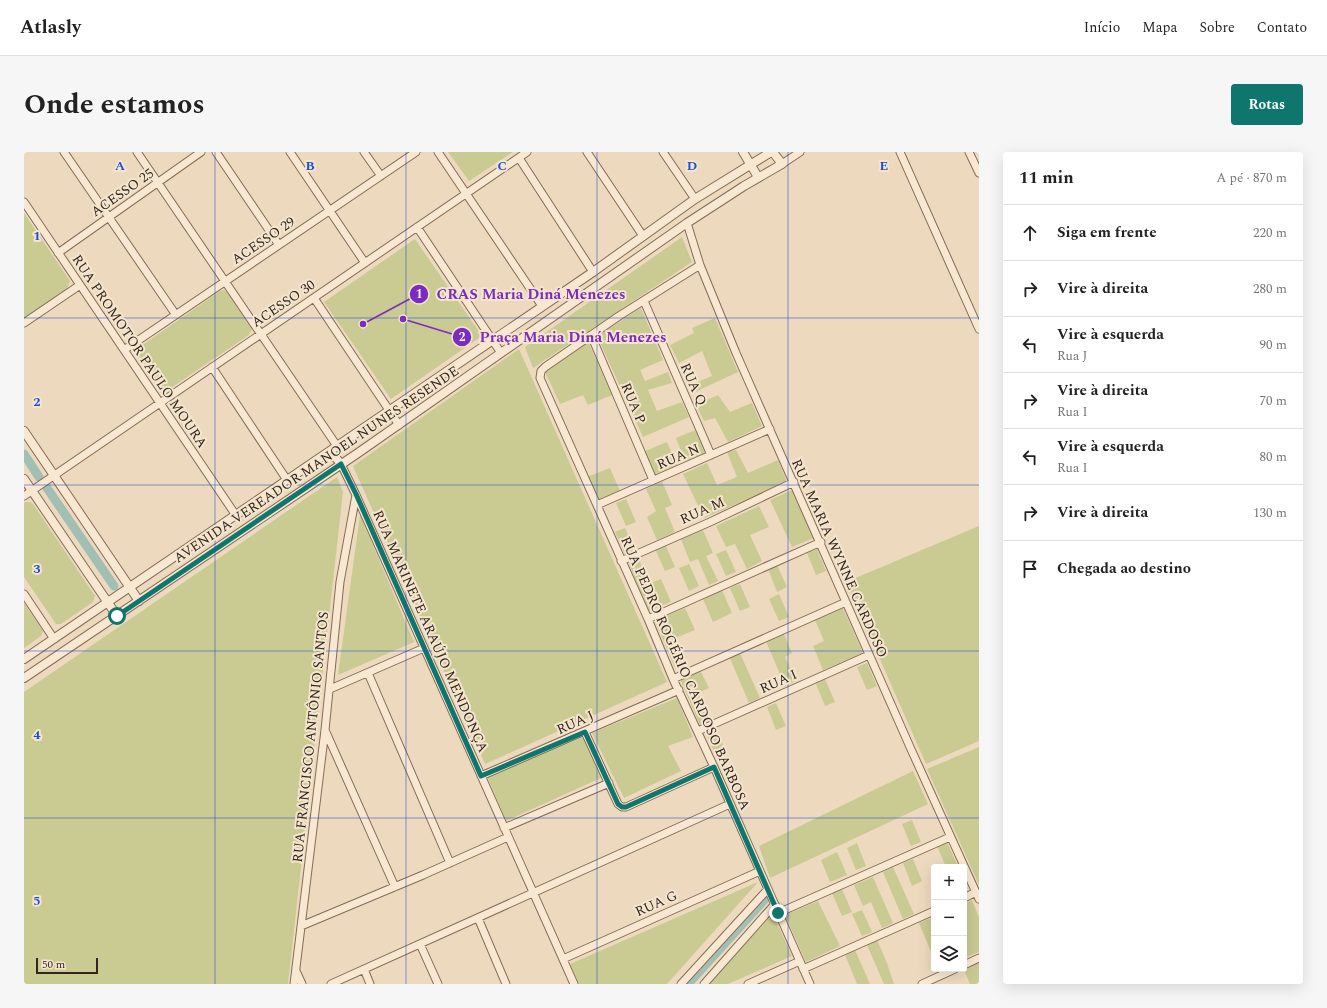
<!DOCTYPE html>
<html lang="pt">
<head>
<meta charset="utf-8">
<style>
  body { margin:0; font-family:Spectral,serif; background:#f6f6f6; color:#222 }
  .controls { position:absolute; right:12px; bottom:12px; display:grid; overflow:hidden; border-radius:4px; box-shadow:0 4px 16px #0002 }
  .controls button { width:36px; height:36px; display:grid; place-items:center; padding:0; border:0; border-bottom:1px solid #e0e0e0; background:#fff; color:#222; font:20px sans-serif }
  .scale { position:absolute; left:12px; bottom:10px; width:62px; box-sizing:border-box; padding-left:4px; border:2px solid #34251c; border-top:0; font-size:11px; line-height:14px; white-space:nowrap; color:#34251c; -webkit-text-stroke:3px #f4e5ce; paint-order:stroke }
  .stop { position:absolute; width:12px; height:12px; margin:-9px; border:3px solid #0f766e; border-radius:50%; background:#fff }
  .stop.end { background:#0f766e; border-color:#fff; box-shadow:0 1px 4px #0008 }
  .list { margin:0; padding:0; list-style:none }
  h2 { display:flex; justify-content:space-between; align-items:center; height:52px; margin:0; padding:0 16px; font-size:17px }
  h2 small { font-size:13px; font-weight:400; color:#767676 }
  .list li { display:grid; grid-template-columns:26px 1fr auto; gap:12px; align-items:center; box-sizing:border-box; height:56px; padding:0 16px; border-top:1px solid #e0e0e0 }
  .list b { display:block; font-size:15px; white-space:nowrap }
  .list p { margin:0; font-size:13px; white-space:nowrap; color:#767676 }
  .list em { font-size:13px; font-style:normal; color:#767676 }
  .icon { flex:none; width:22px; height:22px; fill:none; stroke:currentColor; stroke-width:2; stroke-linecap:round; stroke-linejoin:round }
  .map { position:relative; flex:none; width:955px; height:832px; overflow:hidden; border-radius:4px }
  header { display:flex; align-items:center; gap:24px; box-sizing:border-box; height:56px; padding:0 20px; background:#fff; border-bottom:1px solid #e0e0e0 }
  header strong { font-size:19px }
  nav { display:flex; gap:22px; margin-inline-start:auto; font-size:14px }
  .intro { display:flex; align-items:center; justify-content:space-between; box-sizing:border-box; height:96px; padding:0 24px }
  h1 { margin:0; font-size:28px }
  .button { padding:10px 18px; border-radius:4px; background:#0f766e; color:#fff; font-size:14px; font-weight:700 }
  main { display:flex; gap:24px; padding:0 24px }
  aside { flex:1; background:#fff; border-radius:4px; box-shadow:0 4px 16px #0002 }
  .map>svg:first-child { display:block }
</style>
</head>
<body>
<header>
<strong>Atlasly</strong>
<nav><a>Início</a><a>Mapa</a><a>Sobre</a><a>Contato</a></nav>
</header>
<div class="intro"><h1>Onde estamos</h1><a class="button">Rotas</a></div>
<main>
<div class="map">
<svg width="955" height="832" viewBox="0 0 955 832">
  <rect width="100%" height="100%" fill="#eddabe"/>
  <path fill="#caca93" d="M 424,0 L 489,0 L 445,29 Z
    M 0,61 L 46,129 L 43,137 L 0,166 Z
    M 658,85 L 668,110 L 509,216 L 501,195 Z
    M 391,87 L 458,184 L 367,247 L 300,150 Z
    M 200,138 L 203,140 L 228,177 L 225,183 L 138,242 L 110,201 L 110,199 L 196,139 Z
    M 617,156 L 639,208 L 616,218 L 621,229 L 644,220 L 648,231 L 624,238 L 633,259 L 658,250 L 665,265 L 619,285 L 573,184 Z
    M 691,166 L 714,220 L 669,241 L 666,233 L 688,224 L 678,199 L 655,211 L 646,193 L 670,181 L 668,176 Z
    M 564,189 L 588,243 L 564,253 L 559,243 L 536,252 L 521,220 Z
    M 495,197 L 643,530 L 461,612 L 329,314 Z
    M 694,243 L 706,260 L 728,251 L 738,274 L 704,290 L 691,266 L 680,269 L 672,253 Z
    M 674,277 L 684,300 L 661,309 L 652,286 Z
    M 643,290 L 653,313 L 631,322 L 621,299 Z
    M 712,298 L 724,321 L 754,308 L 763,330 L 680,366 L 659,322 L 683,311 L 693,333 L 713,325 L 703,300 Z
    M 586,316 L 596,339 L 573,348 L 563,325 Z
    M 313,325 L 319,340 L 264,832 L 0,832 L 0,540 Z
    M 638,329 L 648,353 L 641,356 L 651,380 L 633,388 L 623,365 L 632,359 L 622,337 Z
    M 768,338 L 790,386 L 768,395 L 746,348 Z
    M 602,347 L 612,370 L 602,374 L 592,351 Z
    M 1,350 L 6,350 L 9,352 L 71,444 L 69,450 L 37,472 L 32,472 L 0,425 L 0,351 Z
    M 735,354 L 745,375 L 726,383 L 738,409 L 723,417 L 711,392 L 702,395 L 692,374 Z
    M 336,363 L 390,490 L 314,523 Z
    M 955,374 L 955,589 L 902,612 L 822,430 Z
    M 601,376 L 610,398 L 601,402 L 591,380 Z
    M 679,378 L 689,401 L 682,404 L 694,429 L 685,433 L 674,407 L 666,410 L 657,387 Z
    M 641,392 L 651,415 L 641,419 L 631,397 Z
    M 793,397 L 802,419 L 792,423 L 783,401 Z
    M 702,398 L 712,420 L 702,424 L 692,402 Z
    M 615,408 L 626,431 L 637,427 L 647,450 L 624,459 L 605,412 Z
    M 665,412 L 675,434 L 665,439 L 655,416 Z
    M 753,413 L 763,435 L 753,440 L 744,417 Z
    M 716,432 L 726,455 L 716,459 L 706,436 Z
    M 698,438 L 708,461 L 689,470 L 679,447 Z
    M 755,442 L 765,465 L 755,469 L 745,447 Z
    M 0,451 L 19,479 L 17,484 L 0,496 Z
    M 818,454 L 839,501 L 799,518 L 789,494 L 800,489 L 790,466 Z
    M 661,456 L 671,478 L 651,486 L 662,511 L 651,516 L 631,469 Z
    M 759,480 L 768,501 L 761,505 L 772,529 L 761,534 L 741,487 Z
    M 715,499 L 736,546 L 725,551 L 705,504 Z
    M 843,511 L 853,534 L 843,538 L 833,515 Z
    M 676,518 L 685,536 L 674,541 L 687,569 L 676,573 L 656,527 Z
    M 801,527 L 811,550 L 801,554 L 792,532 Z
    M 653,546 L 669,585 L 644,594 L 657,619 L 600,646 L 568,581 Z
    M 752,551 L 762,574 L 752,578 L 743,555 Z
    M 693,579 L 703,602 L 693,606 L 683,583 Z
    M 560,585 L 577,626 L 482,669 L 463,624 Z
    M 955,595 L 955,733 L 903,617 Z
    M 889,619 L 904,652 L 746,726 L 735,694 Z
    M 888,668 L 897,690 L 887,694 L 878,672 Z
    M 923,690 L 933,712 L 922,715 L 913,694 Z
    M 833,691 L 842,714 L 832,718 L 823,696 Z
    M 813,700 L 823,723 L 806,730 L 797,708 Z
    M 889,707 L 898,729 L 888,734 L 879,711 Z
    M 869,715 L 890,762 L 879,767 L 859,720 Z
    M 849,725 L 869,771 L 858,776 L 847,750 L 839,754 L 830,733 Z
    M 734,730 L 643,832 L 555,832 L 546,812 Z
    M 818,737 L 828,760 L 818,764 L 808,741 Z
    M 948,748 L 955,765 L 955,800 L 940,806 L 940,752 Z
    M 794,749 L 816,794 L 782,810 L 761,763 Z
    M 838,758 L 848,780 L 838,784 L 828,762 Z
    M 749,762 L 768,804 L 704,832 L 685,832 Z
    M 910,765 L 910,807 L 895,771 Z
    M 853,788 L 863,811 L 870,832 L 860,832 L 843,793 Z
    M 831,798 L 846,832 L 833,832 L 821,803 Z
    M 955,811 L 955,832 L 946,832 L 940,818 Z"/>
  <g fill="none" stroke-linecap="round" stroke-linejoin="round">
    <path stroke="#a2bfb3" stroke-width="9" d="M 0,302 L 15,325
      M 23,336 L 90,434
      M 664,832 L 743,745"/>
    <defs>
      <path id="minor" d="M 40,0 L 152,163
        M 113,0 L 313,294
        M 192,0 L 255,93
        M 266,0 L 341,111
        M 340,0 L 357,24
        M 414,0 L 518,154
        M 563,0 L 619,84
        M 639,0 L 671,47
        M 876,0 L 955,177
        M 945,0 L 955,21
        M 495,6 L 569,120
        M 758,12 L 776,0
        M 0,50 L 211,362
        M 663,71 L 676,113 L 712,201 L 886,595 L 955,747
        M 393,75 L 477,201
        M 34,101 L 177,0
        M 676,113 L 595,164 L 521,215 L 517,219 L 516,226 L 624,467 L 649,527 L 690,615 L 786,832
        M 290,146 L 375,273
        M 620,149 L 687,303
        M 0,171 L 56,133
        M 567,183 L 629,328
        M 100,198 L 392,0
        M 188,215 L 263,328
        M 317,312 L 332,343 L 550,832
        M 0,344 L 503,0
        M 573,353 L 746,277
        M 597,409 L 686,370 L 770,330
        M 0,442 L 30,487
        M 624,467 L 797,390
        M 344,521 L 426,711
        M 649,527 L 822,450
        M 306,537 L 400,496
        M 301,578 L 371,735
        M 674,579 L 845,503
        M 561,580 L 594,652 L 598,655 L 602,655 L 690,615
        M 457,624 L 655,538
        M 480,676 L 585,631
        M 940,746 L 952,740
        M 754,761 L 926,685
        M 454,766 L 482,832
        M 277,774 L 399,723 L 484,685
        M 396,792 L 414,832
        M 539,807 L 736,719
        M 940,813 L 955,806
        M 340,817 L 346,832
        M 779,817 L 910,759
        M 272,819 L 278,832
        M 270,832 L 301,578 L 316,430 L 332,343
        M 307,832 L 706,652
        M 657,832 L 744,737
        M 680,832 L 751,752
        M 724,832 L 776,809
        M 898,832 L 931,817"/>
      <path id="tertiary" d="M 719,0 L 734,25
        M 0,279 L 115,449
        M 306,299 L 317,312
        M 0,327 L 93,464
        M 0,507 L 569,120 L 671,47 L 747,0
        M 0,526 L 334,301 L 663,71 L 720,34 L 758,12 L 749,0"/>
    </defs>
    <use href="#minor" stroke="#856b57" stroke-width="9"/>
    <use href="#tertiary" stroke="#856b57" stroke-width="10"/>
    <use href="#minor" stroke="#f8e8d1" stroke-width="7"/>
    <use href="#tertiary" stroke="#f8e8d1" stroke-width="8"/>
  </g>
  <g fill="none" stroke-linecap="round" stroke-linejoin="round">
    <path stroke="#0f766e" stroke-width="5" d="M 93,464 L 317,312 L 332,342 L 457,624 L 561,580 L 594,652 L 598,655 L 602,655 L 690,615 L 754,761"/>
  </g>
  <path fill="none" stroke="#1d4ed8" stroke-width="1" stroke-opacity="0.55" d="M 191,0 L 191,832M 382,0 L 382,832M 573,0 L 573,832M 764,0 L 764,832M 0,166 L 955,166M 0,333 L 955,333M 0,499 L 955,499M 0,666 L 955,666"/>
  <g text-anchor="middle" stroke-width="4" stroke-linejoin="round" paint-order="stroke">
    <g font-size="14" fill="#34251c" stroke="#f4e5ce">
      <text transform="translate(98 40) rotate(-35)" y="5">ACESSO 25</text>
      <text transform="translate(239 88) rotate(-34)" y="5">ACESSO 29</text>
      <text transform="translate(259 151) rotate(-34)" y="5">ACESSO 30</text>
      <text transform="translate(116 199) rotate(56)" y="5">RUA PROMOTOR PAULO MOURA</text>
      <text transform="translate(670 232) rotate(66)" y="5">RUA Q</text>
      <text transform="translate(610 251) rotate(67)" y="5">RUA P</text>
      <text transform="translate(654 304) rotate(-23)" y="5">RUA N</text>
      <text transform="translate(292 312) rotate(-34)" y="5">AVENIDA VEREADOR MANOEL NUNES RESENDE</text>
      <text transform="translate(678 358) rotate(-24)" y="5">RUA M</text>
      <text transform="translate(816 406) rotate(66)" y="5">RUA MARIA WYNNE CARDOSO</text>
      <text transform="translate(407 479) rotate(66)" y="5">RUA MARINETE ARAÚJO MENDONÇA</text>
      <text transform="translate(662 521) rotate(66)" y="5">RUA PEDRO ROGÉRIO CARDOSO BARBOSA</text>
      <text transform="translate(754 529) rotate(-24)" y="5">RUA I</text>
      <text transform="translate(551 570) rotate(-24)" y="5">RUA J</text>
      <text transform="translate(286 585) rotate(-84)" y="5">RUA FRANCISCO ANTÔNIO SANTOS</text>
      <text transform="translate(632 751) rotate(-24)" y="5">RUA G</text>
    </g>
  </g>
  <g font-size="13" text-anchor="middle" font-weight="bold" fill="#1d4ed8" stroke="#f4e5ce" stroke-width="4" stroke-linejoin="round" paint-order="stroke">
    <text x="96" y="18">A</text>
    <text x="286" y="18">B</text>
    <text x="478" y="18">C</text>
    <text x="668" y="18">D</text>
    <text x="860" y="18">E</text>
    <text x="13" y="88">1</text>
    <text x="13" y="254">2</text>
    <text x="13" y="421">3</text>
    <text x="13" y="587">4</text>
    <text x="13" y="753">5</text>
  </g>
  <path fill="none" stroke="#7b2cbf" stroke-width="1.5" d="M339 172L395 142M379 167L438 185"/>
  <g fill="#7b2cbf" stroke="#f4e5ce" stroke-width="1.5">
    <circle cx="339" cy="172" r="4"/>
    <circle cx="379" cy="167" r="4"/>
    <circle cx="395" cy="142" r="10"/>
    <circle cx="438" cy="185" r="10"/>
  </g>
  <g font-size="12" text-anchor="middle" font-weight="bold" fill="#fff">
    <text x="395" y="146">1</text>
    <text x="438" y="189">2</text>
  </g>
  <g font-size="15" text-anchor="middle" font-weight="bold" fill="#7b2cbf" stroke="#f4e5ce" stroke-width="4" stroke-linejoin="round" paint-order="stroke">
    <text x="507" y="147">CRAS Maria Diná Menezes</text>
    <text x="549" y="190">Praça Maria Diná Menezes</text>
  </g>
</svg>
<div class="controls">
<button>+</button>
<button>−</button>
<button><svg class="icon" aria-label="layers" viewBox="0 0 24 24"><path d="M12 4l9 5-9 5-9-5zM3 14l9 5 9-5"/></svg></button>
</div>
<div class="scale">50 m</div>
<div class="stop" style="left:93px;top:464px"></div>
<div class="stop end" style="left:754px;top:761px"></div>
</div>
<aside>
<h2>11 min<small>A pé · 870 m</small></h2>
<ul class="list">
<li><svg class="icon" aria-label="ahead" viewBox="0 0 24 24"><path d="M12 20V5M6 11l6-6 6 6"/></svg><div><b>Siga em frente</b></div><em>220 m</em></li>
<li><svg class="icon" aria-label="right" viewBox="0 0 24 24"><path d="M7 20v-9h11M14 6l5 5-5 5"/></svg><div><b>Vire à direita</b></div><em>280 m</em></li>
<li><svg class="icon" aria-label="left" viewBox="0 0 24 24"><path d="M17 20v-9H6M10 6l-5 5 5 5"/></svg><div><b>Vire à esquerda</b><p>Rua J</p></div><em>90 m</em></li>
<li><svg class="icon" aria-label="right" viewBox="0 0 24 24"><path d="M7 20v-9h11M14 6l5 5-5 5"/></svg><div><b>Vire à direita</b><p>Rua I</p></div><em>70 m</em></li>
<li><svg class="icon" aria-label="left" viewBox="0 0 24 24"><path d="M17 20v-9H6M10 6l-5 5 5 5"/></svg><div><b>Vire à esquerda</b><p>Rua I</p></div><em>80 m</em></li>
<li><svg class="icon" aria-label="right" viewBox="0 0 24 24"><path d="M7 20v-9h11M14 6l5 5-5 5"/></svg><div><b>Vire à direita</b></div><em>130 m</em></li>
<li><svg class="icon" aria-label="arrive" viewBox="0 0 24 24"><path d="M6 21V4h12l-3 4 3 4H6"/></svg><div><b>Chegada ao destino</b></div></li>
</ul>
</aside>
</main>
</body>
</html>
